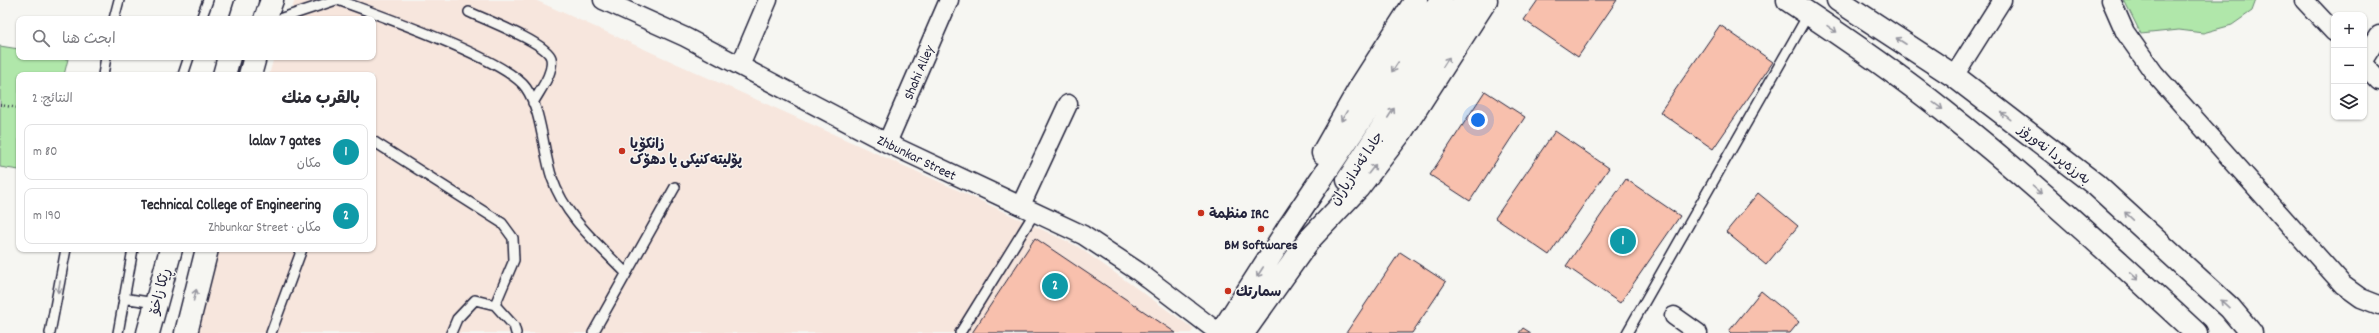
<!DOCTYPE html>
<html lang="ar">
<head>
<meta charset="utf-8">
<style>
  body { margin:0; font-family:Dekko,"Playpen Sans Arabic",sans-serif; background:#f2f2f3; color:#2b2b33; direction:rtl }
  .controls { position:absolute; right:12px; top:12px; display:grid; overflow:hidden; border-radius:8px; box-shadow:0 1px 3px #0004 }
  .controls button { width:36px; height:36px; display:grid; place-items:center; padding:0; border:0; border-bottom:1px solid #e1e1e2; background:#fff; color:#2b2b33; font:20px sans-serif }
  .you { position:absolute; left:1478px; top:120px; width:14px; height:14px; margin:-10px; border:3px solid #fff; border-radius:50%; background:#1a73e8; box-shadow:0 0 0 6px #1a73e833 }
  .badge { display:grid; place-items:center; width:26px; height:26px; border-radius:50%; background:#7c3aed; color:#fff; font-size:13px; font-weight:700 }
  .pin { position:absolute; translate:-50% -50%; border:2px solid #fff; box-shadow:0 1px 4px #0006 }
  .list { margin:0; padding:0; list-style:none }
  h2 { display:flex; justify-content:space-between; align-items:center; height:52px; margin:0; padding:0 16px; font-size:17px }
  h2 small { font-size:13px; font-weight:400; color:#7c7c81 }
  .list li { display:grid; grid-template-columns:26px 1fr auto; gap:12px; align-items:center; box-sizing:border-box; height:56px; margin:0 8px 8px; padding:0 8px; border:1px solid #e1e1e2; border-radius:8px }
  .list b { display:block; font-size:15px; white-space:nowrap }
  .list p { margin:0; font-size:13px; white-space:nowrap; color:#7c7c81 }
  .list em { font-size:13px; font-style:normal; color:#7c7c81 }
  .icon { flex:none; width:22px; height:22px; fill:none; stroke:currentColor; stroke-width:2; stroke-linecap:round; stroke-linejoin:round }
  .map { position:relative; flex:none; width:2379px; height:333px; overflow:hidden; direction:ltr }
  .search { position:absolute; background:#fff; box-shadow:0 1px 3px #0004; left:16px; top:16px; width:360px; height:44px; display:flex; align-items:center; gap:10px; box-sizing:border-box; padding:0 14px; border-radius:8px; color:#7c7c81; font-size:15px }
  .panel { position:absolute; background:#fff; box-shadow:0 1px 3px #0004; left:16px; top:72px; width:360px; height:180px; border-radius:8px; direction:rtl }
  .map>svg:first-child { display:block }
</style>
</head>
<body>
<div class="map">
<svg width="2379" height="333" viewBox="0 0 2379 333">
  <rect width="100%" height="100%" fill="#f6f6f2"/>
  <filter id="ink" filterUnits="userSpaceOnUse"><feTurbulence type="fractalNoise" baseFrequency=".025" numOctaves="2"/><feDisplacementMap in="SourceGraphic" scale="8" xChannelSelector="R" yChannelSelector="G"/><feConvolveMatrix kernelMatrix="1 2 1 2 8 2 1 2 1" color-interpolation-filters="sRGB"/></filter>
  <g filter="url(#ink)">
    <path fill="#f7e6dd" d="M 295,0 L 535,0 L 951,187 L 1077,246 L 1194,329 L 1191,333 L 198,333 L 217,249 L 373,249 L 373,75 L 269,75 L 274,57 L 373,57 L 373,19 L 288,19 Z"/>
    <path fill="#b0e7aa" stroke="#698472" d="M 2124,0 L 2256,0 L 2252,11 L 2232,25 L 2203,33 L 2179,30 L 2141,34 Z
      M 0,46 L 19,49 L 19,57 L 68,59 L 64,75 L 19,75 L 19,170 L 0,167 Z"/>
    <path fill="#f8c0ad" stroke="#22223b" d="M 1538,0 L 1617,0 L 1578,57 L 1524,20 Z
      M 1720,25 L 1773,62 L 1713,149 L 1660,112 Z
      M 1485,91 L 1525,117 L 1470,201 L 1430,175 Z
      M 1555,131 L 1609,168 L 1549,255 L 1495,218 Z
      M 1626,179 L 1680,216 L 1620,303 L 1566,266 Z
      M 1758,193 L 1798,226 L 1766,265 L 1726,232 Z
      M 1035,238 L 1176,333 L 972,333 Z
      M 1400,252 L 1446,282 L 1412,333 L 1346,333 Z
      M 1761,291 L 1799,322 L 1790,333 L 1731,333 L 1729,331 Z
      M 1523,328 L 1531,333 L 1519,333 Z"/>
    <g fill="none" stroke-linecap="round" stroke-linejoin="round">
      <defs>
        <path id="lane" d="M 338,0 C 376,14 506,59 526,88 C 542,111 543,152 552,178 C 565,217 599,245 626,273
          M 469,12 C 484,19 547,43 551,58 C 554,73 540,90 533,103
          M 114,19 L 119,0
          M 201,19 L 208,0
          M 279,19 L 336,0
          M 103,75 L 106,57
          M 183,75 L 189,57
          M 373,141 L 502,223 L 513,238 L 514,260 L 495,305
          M 123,298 L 155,303
          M 50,333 L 66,249
          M 118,333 L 133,249
          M 271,333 L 302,249
          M 451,333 L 457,319 L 475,300 L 495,305 L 514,326 L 516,333
          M 593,333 L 675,187
          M 960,333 L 1035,212
          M 1627,333 L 1809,13"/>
        <path id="street" d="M 603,0 L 685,37 L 887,143 L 1083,235 L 1139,272 L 1219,333
          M 2111,0 L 2125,32 L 2154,73 L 2343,285 L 2361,298 L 2379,305
          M 2304,0 L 2334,32
          M 2364,59 L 2379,35
          M 2364,65 L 2379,81
          M 740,66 L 768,0
          M 1954,76 L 2002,0
          M 887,143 L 949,0
          M 1021,205 L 1068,104
          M 1674,316 L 1698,333"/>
        <path id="secondary" d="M 1221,333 L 1289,227
          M 1243,333 L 1309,240"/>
        <path id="primary" d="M 1788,0 C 1841,35 1894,71 1944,111 C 2031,180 2114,257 2196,333
          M 1838,0 L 1954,76 L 2096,185 L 2230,308 L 2251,333
          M 1323,153 L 1361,86 L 1416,0
          M 1348,180 L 1465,0
          M 1289,227 L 1441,0
          M 1309,240 L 1358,188 L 1401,132 L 1486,0"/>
        <path id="highway" d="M 241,19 L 247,0
          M 265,19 L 272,0
          M 224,75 L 229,57
          M 250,75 L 255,57
          M 148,333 L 171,249
          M 186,333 L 207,249"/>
      </defs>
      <use href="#lane" stroke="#22223b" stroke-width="12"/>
      <use href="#street" stroke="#22223b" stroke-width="21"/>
      <use href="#secondary" stroke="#22223b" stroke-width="25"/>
      <use href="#primary" stroke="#22223b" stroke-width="25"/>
      <use href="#highway" stroke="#22223b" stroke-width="25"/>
      <path stroke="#22223b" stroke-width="2.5" stroke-dasharray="1 3" stroke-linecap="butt" d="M 0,105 L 19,108"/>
      <use href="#lane" stroke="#f6f6f2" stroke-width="9"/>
      <use href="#street" stroke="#f6f6f2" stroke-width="18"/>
      <use href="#secondary" stroke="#f6f6f2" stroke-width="22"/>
      <use href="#primary" stroke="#f6f6f2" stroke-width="22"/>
      <use href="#highway" stroke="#f6f6f2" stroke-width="22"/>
    </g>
    <defs><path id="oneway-shaft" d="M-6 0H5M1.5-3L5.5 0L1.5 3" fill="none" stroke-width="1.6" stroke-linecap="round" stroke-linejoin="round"/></defs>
    <g stroke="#9797a0">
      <use href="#oneway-shaft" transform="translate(1832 29) rotate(34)"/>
      <use href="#oneway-shaft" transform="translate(1901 41) rotate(-147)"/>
      <use href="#oneway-shaft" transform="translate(1446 62) rotate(-57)"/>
      <use href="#oneway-shaft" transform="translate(1395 67) rotate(123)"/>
      <use href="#oneway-shaft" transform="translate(1938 106) rotate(36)"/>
      <use href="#oneway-shaft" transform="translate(1391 113) rotate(-57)"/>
      <use href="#oneway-shaft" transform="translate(1344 116) rotate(120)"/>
      <use href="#oneway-shaft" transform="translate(2006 116) rotate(-142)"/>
      <use href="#oneway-shaft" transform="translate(1372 169) rotate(-52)"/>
      <use href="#oneway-shaft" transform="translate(2037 190) rotate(41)"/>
      <use href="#oneway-shaft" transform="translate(2129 216) rotate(-137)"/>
      <use href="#oneway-shaft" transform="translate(1260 272) rotate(123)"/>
      <use href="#oneway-shaft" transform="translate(2134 276) rotate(43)"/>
      <use href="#oneway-shaft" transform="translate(59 287) rotate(101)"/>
      <use href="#oneway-shaft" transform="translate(195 295) rotate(-76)"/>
      <use href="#oneway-shaft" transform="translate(2225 304) rotate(-137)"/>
    </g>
  </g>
  <g fill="#c8321e" stroke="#f6f6f2" stroke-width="1.5">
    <circle cx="622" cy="151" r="4"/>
    <circle cx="1201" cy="213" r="4"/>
    <circle cx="1261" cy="229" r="4"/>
    <circle cx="1228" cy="291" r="4"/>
  </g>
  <g text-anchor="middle" stroke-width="3" stroke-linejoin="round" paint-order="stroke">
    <g font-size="14" fill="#22223b" stroke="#f6f6f2">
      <text transform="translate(918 72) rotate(-67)" y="5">Shahi Alley</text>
      <text transform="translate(2055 154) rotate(38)" y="5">بەرزەپردا نەورۆز</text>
      <text transform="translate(917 157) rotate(26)" y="5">Zhbunkar Street</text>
      <text transform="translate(1356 168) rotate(-57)" y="5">جادا ئەندازیاران</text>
      <text transform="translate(159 291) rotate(-75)" y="5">ڕێکا زاخۆ</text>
    </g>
    <g font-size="14" font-weight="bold" fill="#22223b" stroke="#f6f6f2" text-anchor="start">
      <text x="630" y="148">زانکۆیا<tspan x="630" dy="16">پۆلیتەکنیکی یا دهۆک</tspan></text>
      <text x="1209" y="218">منظمة IRC</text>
      <text x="1261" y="249" text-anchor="middle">BM Softwares</text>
      <text x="1236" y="296">سمارتك</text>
    </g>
  </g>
</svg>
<div class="controls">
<button>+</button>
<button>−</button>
<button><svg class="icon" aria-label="layers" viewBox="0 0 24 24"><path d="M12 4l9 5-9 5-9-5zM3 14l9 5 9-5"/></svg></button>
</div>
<div class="you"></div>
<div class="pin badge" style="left:1623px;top:241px;background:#0f9aa8">1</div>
<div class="pin badge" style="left:1055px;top:286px;background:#0f9aa8">2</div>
<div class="search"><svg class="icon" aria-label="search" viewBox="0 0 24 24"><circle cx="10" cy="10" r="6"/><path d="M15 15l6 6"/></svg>ابحث هنا</div>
<section class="panel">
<h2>بالقرب منك<small>النتائج: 2</small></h2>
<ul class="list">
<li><span class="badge" style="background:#0f9aa8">1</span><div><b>lalav 7 gates</b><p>مكان</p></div><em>80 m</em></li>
<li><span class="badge" style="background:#0f9aa8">2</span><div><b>Technical College of Engineering</b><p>مكان · Zhbunkar Street</p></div><em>190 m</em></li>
</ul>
</section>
</div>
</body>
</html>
